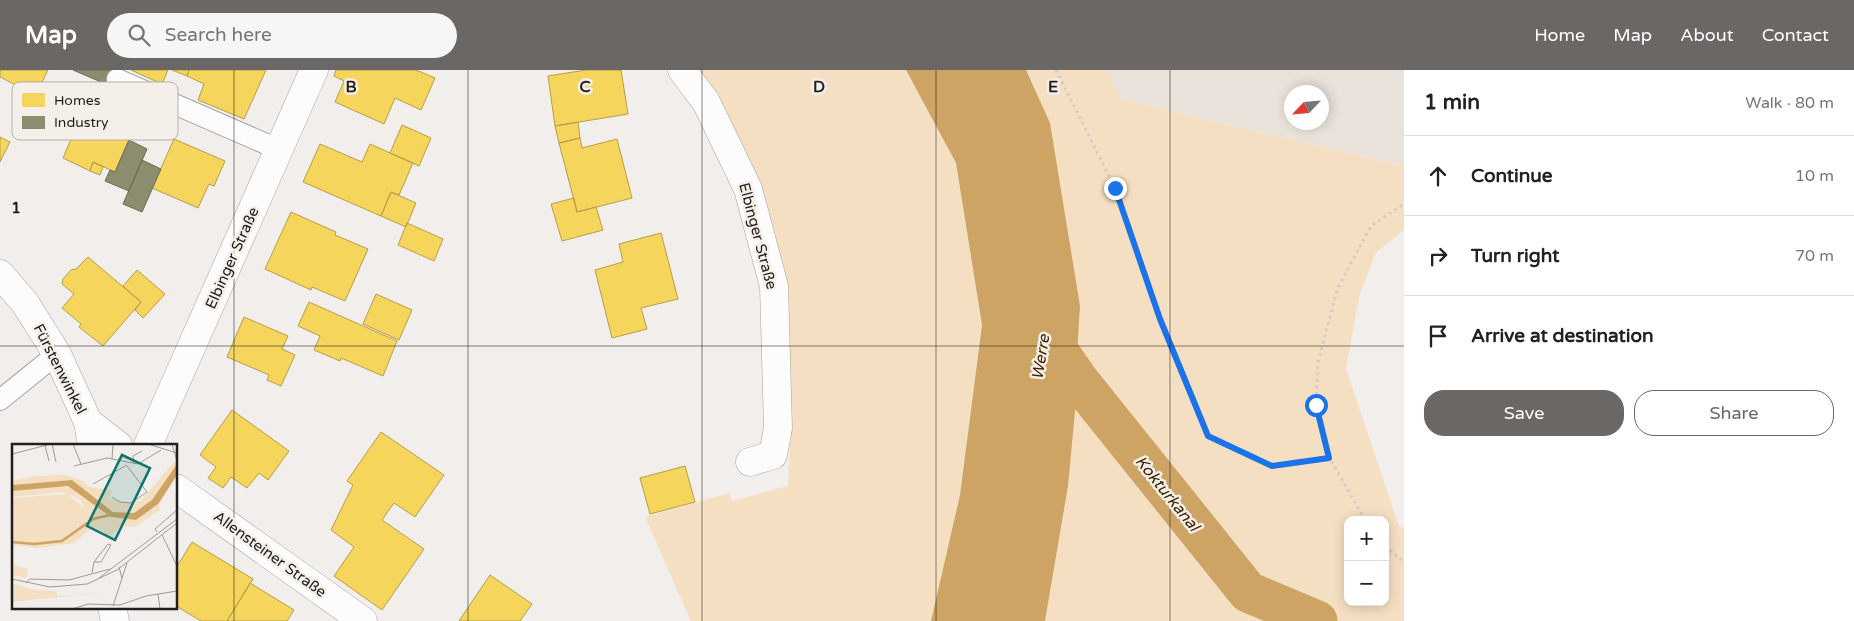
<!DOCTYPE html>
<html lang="en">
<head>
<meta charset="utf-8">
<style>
  body { margin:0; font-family:"Varela Round",sans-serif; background:#f6f6f6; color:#222 }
  .controls { position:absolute; right:15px; bottom:15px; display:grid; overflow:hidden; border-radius:10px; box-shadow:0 2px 12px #0003 }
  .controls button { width:45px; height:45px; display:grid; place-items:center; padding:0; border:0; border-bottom:1px solid #e0e0e0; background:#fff; color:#222; font:25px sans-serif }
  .compass { position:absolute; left:1284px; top:15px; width:45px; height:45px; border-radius:50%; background:#fff; box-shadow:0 2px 12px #0003; rotate:244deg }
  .stop { position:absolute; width:15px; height:15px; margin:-11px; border:4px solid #1a73e8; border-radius:50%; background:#fff }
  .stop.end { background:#1a73e8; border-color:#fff; box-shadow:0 1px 5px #0008 }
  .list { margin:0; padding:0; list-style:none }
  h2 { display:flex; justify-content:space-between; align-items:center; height:65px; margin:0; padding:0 20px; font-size:21px }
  h2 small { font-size:16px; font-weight:400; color:#767676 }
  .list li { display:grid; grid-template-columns:32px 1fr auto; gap:15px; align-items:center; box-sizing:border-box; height:80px; padding:0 20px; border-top:1px solid #e0e0e0 }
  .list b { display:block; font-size:19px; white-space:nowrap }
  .list em { font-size:16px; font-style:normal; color:#767676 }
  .actions { display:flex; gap:10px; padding:15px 20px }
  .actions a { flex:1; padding:11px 0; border:1px solid #6a6765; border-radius:20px; text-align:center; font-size:18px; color:#6a6765 }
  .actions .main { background:#6a6765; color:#fff }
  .icon { flex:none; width:28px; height:28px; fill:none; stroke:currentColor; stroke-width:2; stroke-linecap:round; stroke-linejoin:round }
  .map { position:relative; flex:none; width:1404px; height:551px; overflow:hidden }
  header { display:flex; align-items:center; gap:30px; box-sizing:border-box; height:70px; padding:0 25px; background:#6a6765; color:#fff }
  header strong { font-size:24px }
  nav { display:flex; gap:28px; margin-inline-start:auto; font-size:18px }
  .search { width:350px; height:45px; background:#f6f6f6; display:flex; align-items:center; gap:12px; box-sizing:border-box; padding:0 18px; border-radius:28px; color:#767676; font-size:19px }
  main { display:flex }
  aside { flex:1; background:#fff }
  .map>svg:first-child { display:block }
</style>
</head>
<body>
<header>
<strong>Map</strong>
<div class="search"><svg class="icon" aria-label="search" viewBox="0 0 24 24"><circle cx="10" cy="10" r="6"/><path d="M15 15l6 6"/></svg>Search here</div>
<nav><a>Home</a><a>Map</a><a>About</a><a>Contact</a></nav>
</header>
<main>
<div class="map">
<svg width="1404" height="551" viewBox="0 0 1404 551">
  <rect width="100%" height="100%" fill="#f1eeeb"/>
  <path fill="#e9e2da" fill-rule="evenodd" d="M 1108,0 L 1404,0 L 1404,96 L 1121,29 ZM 1292,22 L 1322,22 L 1322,52 L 1292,52 Z"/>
  <path fill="#f5dfc2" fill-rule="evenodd" d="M 697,0 L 906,0 L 956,93 L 982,255 L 960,425 L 931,551 L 691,551 L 645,447 L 729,423 L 732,431 L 788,416 L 791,357 L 783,214 Z
    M 1026,0 L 1108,0 L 1121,29 L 1404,96 L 1404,160 L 1376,182 L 1359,227 L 1346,299 L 1399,456 L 1404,459 L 1404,551 L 1045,551 L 1068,416 ZM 1348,450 L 1385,450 L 1385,532 L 1348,532 Z"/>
  <path fill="#cda463" d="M 906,0 L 1026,0 L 1050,53 L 1080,236 L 1076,299 L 1078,310 L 1068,416 L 1045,551 L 931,551 L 960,425 L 982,255 L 956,93 Z"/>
  <path fill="#f6d55c" stroke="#b69e49" d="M 0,0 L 48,0 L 36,25 L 0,7 Z
    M 131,0 L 168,0 L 162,14 Z
    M 172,0 L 189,0 L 187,6 Z
    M 189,0 L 266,0 L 244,49 L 198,30 L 204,14 L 187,6 Z
    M 336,0 L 416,0 L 435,8 L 421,40 L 395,28 L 384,54 L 335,32 L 344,11 L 334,6 Z
    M 586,0 L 621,0 L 628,44 L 555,56 L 548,6 Z
    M 83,30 L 136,53 L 115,102 L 93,92 L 90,101 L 63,88 L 74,62 L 70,60 Z
    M 578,52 L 580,68 L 559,73 L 555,56 Z
    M 402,55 L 431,68 L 419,96 L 390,83 Z
    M 0,67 L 10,72 L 0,92 Z
    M 580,68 L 582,78 L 617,69 L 632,128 L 577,142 L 559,73 Z
    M 174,69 L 225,91 L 214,116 L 209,114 L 198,138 L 152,118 Z
    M 320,74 L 362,92 L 370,74 L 413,93 L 399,125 L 391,122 L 381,146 L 303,112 Z
    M 93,92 L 103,97 L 100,105 L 90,101 Z
    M 391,122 L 416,133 L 406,157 L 381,146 Z
    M 574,128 L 577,142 L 596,137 L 603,160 L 562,171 L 551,134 Z
    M 291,142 L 336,162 L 335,165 L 368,179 L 345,231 L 312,217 L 311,220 L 265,199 Z
    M 407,153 L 443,169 L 434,191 L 398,175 Z
    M 661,163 L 678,229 L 641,238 L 647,259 L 612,268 L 595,200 L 623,192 L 619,174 Z
    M 88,187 L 141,232 L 103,276 L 79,257 L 81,254 L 62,238 L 74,224 L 62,214 L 63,209 L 71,200 L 76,199 Z
    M 137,200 L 165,224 L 143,248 L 135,240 L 141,232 L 123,216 Z
    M 376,224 L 412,240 L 399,270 L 363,254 Z
    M 309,232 L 397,271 L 383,306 L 341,288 L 340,291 L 314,280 L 320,266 L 298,256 Z
    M 244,247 L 288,266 L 282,279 L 295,285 L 281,316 L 267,310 L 269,305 L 227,287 Z
    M 232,340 L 289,381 L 268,410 L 259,403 L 247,418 L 231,407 L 223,418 L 208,408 L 216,397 L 200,385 Z
    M 381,362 L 444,405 L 415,447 L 394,433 L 382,450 L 424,479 L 382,540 L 334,506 L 354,477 L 331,460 L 353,415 L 347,411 Z
    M 685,396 L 695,432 L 650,444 L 640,408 Z
    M 192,472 L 253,509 L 227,551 L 201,551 L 176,536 L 176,498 Z
    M 490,505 L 532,534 L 520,551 L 459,551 Z
    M 250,513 L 294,540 L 287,551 L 227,551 Z"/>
  <path fill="#8c8c6e" stroke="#6c6b56" d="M 73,0 L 114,0 L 108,15 Z
    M 129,70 L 147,79 L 129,121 L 105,111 L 110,100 L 115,102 Z
    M 142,90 L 161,99 L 142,142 L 123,134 Z"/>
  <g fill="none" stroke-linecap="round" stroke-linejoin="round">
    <path stroke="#cda463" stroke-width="41" d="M 1046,264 L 1078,310 L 1248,522 L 1317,551"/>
    <defs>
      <path id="service" d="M 117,9 L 280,80
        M 0,330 L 57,284"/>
      <path id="minor" d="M 682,0 L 706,32 L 748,119 L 774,216 L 778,358 L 773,385 L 750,392
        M 0,204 L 25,233 L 57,284 L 88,352 L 92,375
        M 88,352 L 118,375
        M 148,375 L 314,0
        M 176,418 L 363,551
        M 112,537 L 115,551"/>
    </defs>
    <use href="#service" stroke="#a5a3a0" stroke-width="22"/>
    <use href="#minor" stroke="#a5a3a0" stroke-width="29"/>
    <path stroke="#cdcccb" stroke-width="3" stroke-dasharray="2.5 4" stroke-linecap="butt" d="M 1056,0 L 1115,118 L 1160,249 L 1208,366 L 1273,396 L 1329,387
      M 1365,450 L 1329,387 L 1316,335 L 1318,292 L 1338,217 L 1371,156 L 1404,134
      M 1385,476 L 1404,492"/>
    <use href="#service" stroke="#fdfcfc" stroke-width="20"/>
    <use href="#minor" stroke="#fdfcfc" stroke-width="28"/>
  </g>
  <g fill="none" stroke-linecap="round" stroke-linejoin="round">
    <path stroke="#1a73e8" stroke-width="6" d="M 1115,118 L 1160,249 L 1208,366 L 1272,396 L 1329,388 L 1316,335"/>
  </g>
  <path fill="none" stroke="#211f1d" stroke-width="1" stroke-opacity="0.55" d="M 234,0 L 234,551M 468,0 L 468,551M 702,0 L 702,551M 936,0 L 936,551M 1170,0 L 1170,551M 0,276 L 1404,276"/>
  <g text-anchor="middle" stroke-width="5" stroke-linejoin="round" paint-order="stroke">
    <g font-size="15" fill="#211f1d" stroke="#f4efe8">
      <text transform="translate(758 166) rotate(75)" y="5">Elbinger Straße</text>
      <text transform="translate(232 188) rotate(-66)" y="5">Elbinger Straße</text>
      <text transform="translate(60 299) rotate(63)" y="5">Fürstenwinkel</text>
      <text transform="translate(270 484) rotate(36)" y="5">Allensteiner Straße</text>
    </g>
    <g font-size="16" font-style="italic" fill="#3e2600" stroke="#f4efe8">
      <text transform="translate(1040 287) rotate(-81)" y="6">Werre</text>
      <text transform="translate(1168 423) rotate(51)" y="6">Kokturkanal</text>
    </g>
  </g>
  <g transform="translate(12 374)">
    <rect width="165" height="165" fill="#f1eeeb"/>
    <path d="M 165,15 L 165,20 L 146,48 L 134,63 L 122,69 L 101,68 L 60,36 L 0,41 L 0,37 L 18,33 L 50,30 L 67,35 L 78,43 L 100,46 L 98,54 L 119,60 L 130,55 ZM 165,31 L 147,61 L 148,66 L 123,83 L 109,81 L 96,96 L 93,88 L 80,84 L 62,99 L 25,104 L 1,101 L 0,111 L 0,54 L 55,50 L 74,65 L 67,55 L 71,51 L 99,73 L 124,76 L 146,60 ZM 49,42 L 60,44 L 69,51 L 66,55 L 50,48 L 0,53 L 0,47 ZM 0,120 L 16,125 L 14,134 L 0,131 ZM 0,139 L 22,146 L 45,147 L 45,151 L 52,152 L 105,147 L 0,158 Z" fill="#f5dfc2"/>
    <path d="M 165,20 L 165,31 L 146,60 L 124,76 L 99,73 L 56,42 L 0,47 L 0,41 L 60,36 L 101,68 L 122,69 L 140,56 Z" fill="#cda463"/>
    <path fill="none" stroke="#cda463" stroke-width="2.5" d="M 0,98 L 22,100 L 50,97 L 81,75 L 98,71"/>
    <path fill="none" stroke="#9e9b99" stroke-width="1" d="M 40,0 L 44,18M 61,0 L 69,20M 136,0 L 165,9M 160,0 L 165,17M 33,2 L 37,17M 0,10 L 39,0M 100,15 L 101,0M 122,20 L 121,12 L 130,7M 62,22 L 95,14 L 126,20 L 149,6M 81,40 L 115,21M 100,53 L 108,58 L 119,59 L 135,48 L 115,22M 145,88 L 143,85 L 165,66M 150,91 L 165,122M 80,129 L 82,118 L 96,100 L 99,101 L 89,118 L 82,118M 87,134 L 165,75M 110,134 L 115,119M 0,135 L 38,143 L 75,140 L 105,126 L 165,79M 14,139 L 18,135 L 57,136 L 98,125M 146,150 L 148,165M 101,162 L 110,134 L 107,123M 60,165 L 76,160 L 108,161 L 134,152 L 165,147"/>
    <path fill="#0f766e" fill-opacity="0.15" stroke="#0f766e" stroke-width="2.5" d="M 110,11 L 138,24 L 103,96 L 75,82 Z"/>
    <rect width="165" height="165" fill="none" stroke="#211f1d" stroke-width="2.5"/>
  </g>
  <rect x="12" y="12" width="166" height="58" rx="8" fill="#f4efe8" stroke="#b5b1ab" stroke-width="1"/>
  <rect x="22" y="23" width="23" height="14" fill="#f6d55c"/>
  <rect x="22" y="46" width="23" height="13" fill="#8c8c6e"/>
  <g font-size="14" fill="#211f1d">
    <text x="54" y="35">Homes</text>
    <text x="54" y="57">Industry</text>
  </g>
  <g font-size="16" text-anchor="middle" font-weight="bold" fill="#211f1d" stroke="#f4efe8" stroke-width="5" stroke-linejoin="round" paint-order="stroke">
    <text x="351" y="22">B</text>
    <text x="585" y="22">C</text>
    <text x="819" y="22">D</text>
    <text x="1053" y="22">E</text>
    <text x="16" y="143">1</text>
  </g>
</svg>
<div class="controls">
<button>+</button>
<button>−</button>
</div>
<svg class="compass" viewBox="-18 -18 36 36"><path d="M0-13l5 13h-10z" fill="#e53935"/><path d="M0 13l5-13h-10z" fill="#767676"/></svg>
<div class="stop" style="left:1316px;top:335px"></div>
<div class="stop end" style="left:1115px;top:118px"></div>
</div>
<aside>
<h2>1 min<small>Walk · 80 m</small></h2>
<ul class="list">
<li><svg class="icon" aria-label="ahead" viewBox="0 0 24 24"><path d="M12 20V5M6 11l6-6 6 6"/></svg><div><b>Continue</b></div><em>10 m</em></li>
<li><svg class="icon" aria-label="right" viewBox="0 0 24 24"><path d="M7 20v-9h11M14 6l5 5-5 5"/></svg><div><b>Turn right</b></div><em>70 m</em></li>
<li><svg class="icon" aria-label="arrive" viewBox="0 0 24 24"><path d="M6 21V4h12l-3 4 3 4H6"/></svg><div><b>Arrive at destination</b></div></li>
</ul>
<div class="actions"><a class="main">Save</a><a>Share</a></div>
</aside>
</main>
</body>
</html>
